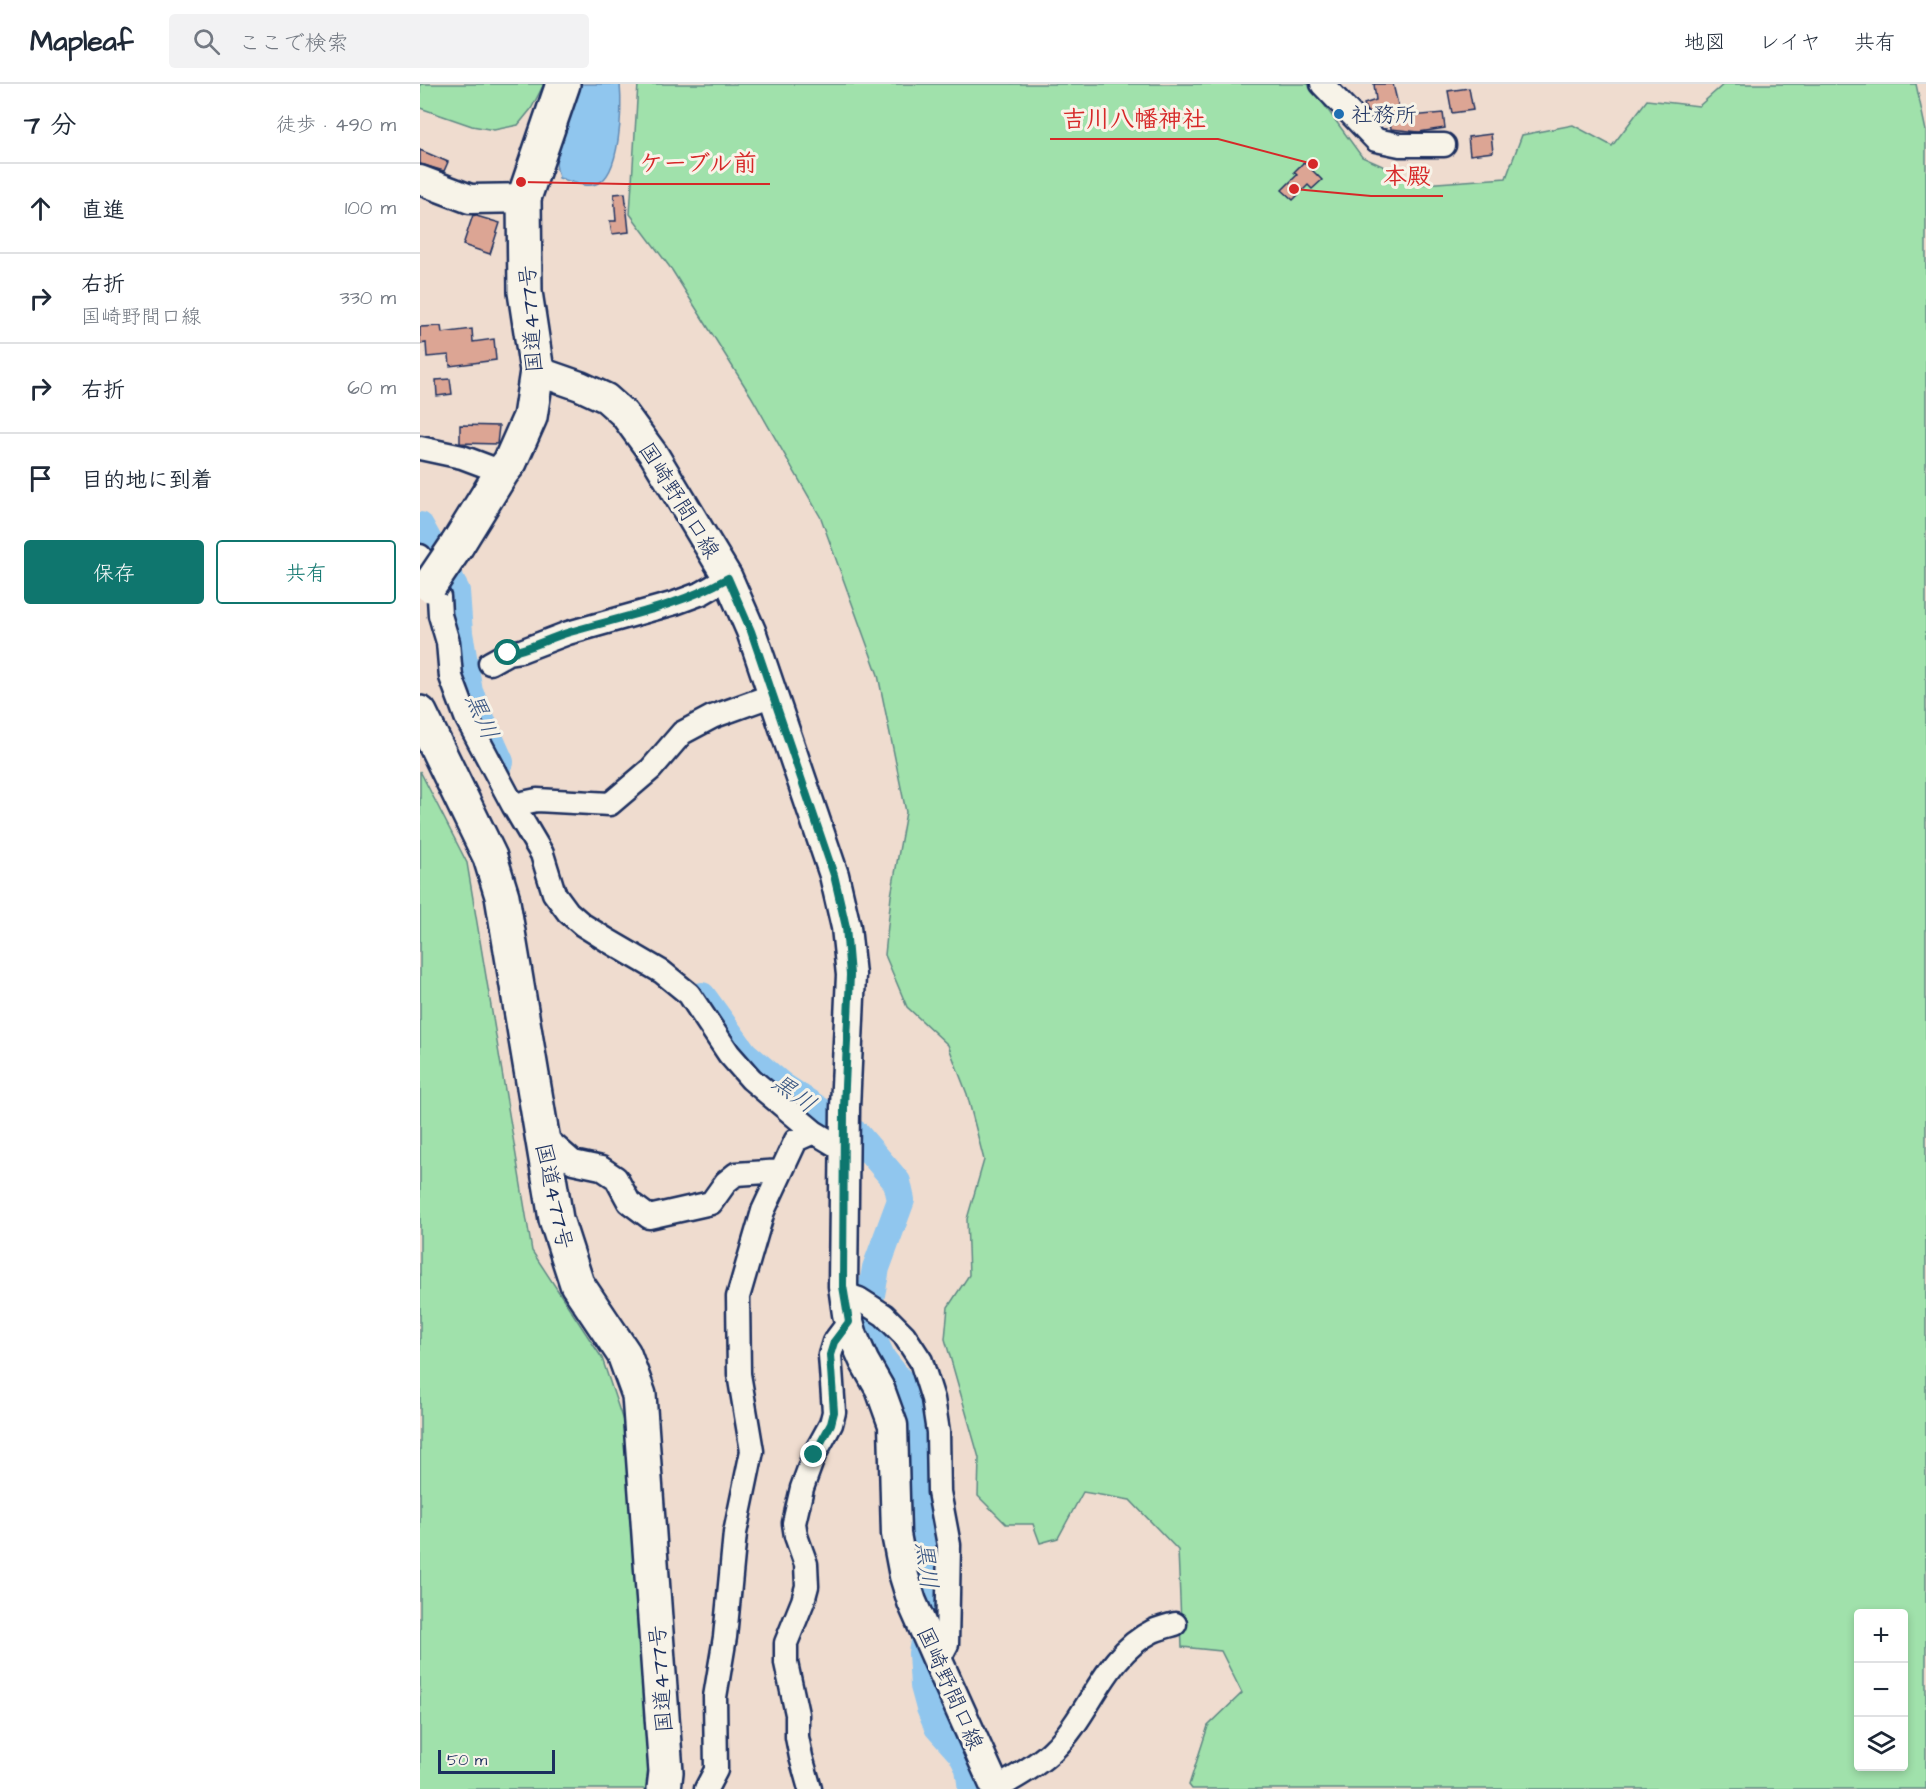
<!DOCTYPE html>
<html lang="ja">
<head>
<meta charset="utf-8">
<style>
  body { margin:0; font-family:"Architects Daughter","Klee One",sans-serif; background:#f2f2f3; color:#1f2937 }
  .controls { position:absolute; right:18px; bottom:18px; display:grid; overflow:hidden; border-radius:6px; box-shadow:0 3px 9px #0003 }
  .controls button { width:54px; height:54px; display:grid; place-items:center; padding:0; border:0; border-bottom:2px solid #e0e1e3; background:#fff; color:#1f2937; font:30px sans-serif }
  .scale { position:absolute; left:18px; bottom:15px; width:117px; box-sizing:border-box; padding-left:6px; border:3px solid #1b2f5e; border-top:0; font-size:16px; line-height:21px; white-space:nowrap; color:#1b2f5e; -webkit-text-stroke:4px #f7f3e8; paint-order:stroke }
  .stop { position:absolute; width:18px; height:18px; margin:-14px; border:4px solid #0f766e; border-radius:50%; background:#fff }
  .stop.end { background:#0f766e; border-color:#fff; box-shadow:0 2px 6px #0008 }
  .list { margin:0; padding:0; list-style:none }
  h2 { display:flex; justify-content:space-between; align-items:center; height:78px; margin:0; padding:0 24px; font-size:26px }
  h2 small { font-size:20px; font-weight:400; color:#747a83 }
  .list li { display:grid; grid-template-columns:39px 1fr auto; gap:18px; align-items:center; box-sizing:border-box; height:90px; padding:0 24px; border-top:2px solid #e0e1e3 }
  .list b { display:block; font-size:22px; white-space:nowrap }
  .list p { margin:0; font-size:20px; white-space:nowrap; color:#747a83 }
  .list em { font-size:20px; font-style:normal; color:#747a83 }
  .actions { display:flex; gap:12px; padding:18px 24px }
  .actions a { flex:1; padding:14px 0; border:2px solid #0f766e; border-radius:6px; text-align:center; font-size:21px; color:#0f766e }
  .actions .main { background:#0f766e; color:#fff }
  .icon { flex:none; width:33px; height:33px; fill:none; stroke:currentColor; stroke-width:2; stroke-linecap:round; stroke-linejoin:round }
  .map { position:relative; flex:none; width:1506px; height:1705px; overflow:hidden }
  header { display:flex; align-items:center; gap:36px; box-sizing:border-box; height:84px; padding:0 30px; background:#fff; border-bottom:2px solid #e0e1e3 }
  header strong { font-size:28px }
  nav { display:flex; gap:33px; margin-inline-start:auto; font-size:21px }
  .search { width:420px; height:54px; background:#f2f2f3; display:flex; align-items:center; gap:15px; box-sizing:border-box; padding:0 21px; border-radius:6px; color:#747a83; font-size:22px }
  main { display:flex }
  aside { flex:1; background:#fff }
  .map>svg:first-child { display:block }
</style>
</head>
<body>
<header>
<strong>Mapleaf</strong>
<div class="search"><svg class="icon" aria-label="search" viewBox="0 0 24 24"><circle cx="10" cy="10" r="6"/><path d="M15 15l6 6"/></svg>ここで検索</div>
<nav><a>地図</a><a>レイヤ</a><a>共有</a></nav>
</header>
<main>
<aside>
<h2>7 分<small>徒歩 · 490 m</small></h2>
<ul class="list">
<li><svg class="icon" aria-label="ahead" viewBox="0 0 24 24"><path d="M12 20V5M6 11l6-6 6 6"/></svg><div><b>直進</b></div><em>100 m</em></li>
<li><svg class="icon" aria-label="right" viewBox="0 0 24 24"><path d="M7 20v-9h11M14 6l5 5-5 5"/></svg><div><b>右折</b><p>国崎野間口線</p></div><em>330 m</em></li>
<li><svg class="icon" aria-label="right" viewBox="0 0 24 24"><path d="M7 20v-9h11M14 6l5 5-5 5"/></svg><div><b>右折</b></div><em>60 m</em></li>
<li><svg class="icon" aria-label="arrive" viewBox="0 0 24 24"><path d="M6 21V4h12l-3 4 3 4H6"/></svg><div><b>目的地に到着</b></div></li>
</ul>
<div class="actions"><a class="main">保存</a><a>共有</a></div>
</aside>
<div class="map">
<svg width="1506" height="1705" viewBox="0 0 1506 1705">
  <rect width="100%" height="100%" fill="#efdccf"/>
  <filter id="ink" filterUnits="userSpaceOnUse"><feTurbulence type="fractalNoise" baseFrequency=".0167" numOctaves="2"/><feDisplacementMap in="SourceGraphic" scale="12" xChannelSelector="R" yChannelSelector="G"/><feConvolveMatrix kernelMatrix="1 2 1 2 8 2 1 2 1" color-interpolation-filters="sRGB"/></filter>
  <g filter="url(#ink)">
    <path fill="#a0e1ab" stroke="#5e8884" stroke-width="1.5" fill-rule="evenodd" d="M 0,0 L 124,0 L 111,25 L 98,41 L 74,46 L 52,42 L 0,24 Z
      M 218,0 L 889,0 L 942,73 L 1003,100 L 1086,94 L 1102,51 L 1153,41 L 1192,62 L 1227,16 L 1279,22 L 1304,0 L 1496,0 L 1506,47 L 1506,1705 L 772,1705 L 769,1701 L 788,1642 L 822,1609 L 801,1567 L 762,1563 L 758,1466 L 710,1416 L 663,1408 L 638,1454 L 620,1459 L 613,1440 L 586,1440 L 558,1412 L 559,1374 L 525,1255 L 528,1223 L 549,1191 L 547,1135 L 564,1076 L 547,1010 L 528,961 L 487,923 L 465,871 L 471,812 L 486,728 L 458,591 L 401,434 L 331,312 L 252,186 L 210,130 ZM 1438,1530 L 1484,1530 L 1484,1682 L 1438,1682 Z
      M 0,687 L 47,779 L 112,1167 L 182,1274 L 203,1337 L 231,1696 L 229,1705 L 0,1705 Z"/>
    <path fill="#90c6ee" stroke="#618ab4" stroke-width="1.5" d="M 161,0 L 200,0 C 202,22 201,93 176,100 C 164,104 151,97 139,94 C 138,88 135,81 136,75 C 138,50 149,22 161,0 Z"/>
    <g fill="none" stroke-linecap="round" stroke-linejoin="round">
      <path stroke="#90c6ee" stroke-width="28" d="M 0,442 L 36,507 L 39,549 L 49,608 L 80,678
        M 282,912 L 324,970 L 362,1002 L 437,1051 L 477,1098 L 481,1116 L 456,1184 L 450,1216 L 450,1248 L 462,1275 L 493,1314 L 496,1340 L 495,1386 L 508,1476 L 511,1518 L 502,1569 L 504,1602 L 510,1624 L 518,1643 L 542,1670 L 549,1684 L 552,1705"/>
    </g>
    <path fill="#dca594" stroke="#1b2f5e" stroke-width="1.5" d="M 954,0 L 973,0 L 981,33 L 1023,29 L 1025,44 L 999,48 L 971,45 L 969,28 L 953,33 L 946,26 L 944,20 L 956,16 Z
      M 1049,4 L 1053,26 L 1032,29 L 1028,7 Z
      M 1071,50 L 1073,68 L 1050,71 L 1048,53 Z
      M 0,66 L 28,78 L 24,87 L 0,80 Z
      M 884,78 L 902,96 L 892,105 L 888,101 L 873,116 L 862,106 L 877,91 L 874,88 Z
      M 205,109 L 209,148 L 192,150 L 190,137 L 196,137 L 194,110 Z
      M 53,131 L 80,139 L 70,170 L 43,161 Z
      M 21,242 L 22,249 L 52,245 L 53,258 L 74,255 L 76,276 L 30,282 L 29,271 L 7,273 L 6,259 L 0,260 L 0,243 Z
      M 30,295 L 32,310 L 17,312 L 16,296 Z
      M 40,341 L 79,342 L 77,360 L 40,359 Z"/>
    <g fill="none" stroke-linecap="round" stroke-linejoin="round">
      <defs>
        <path id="minor" d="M 902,0 L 956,56 L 980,61 L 1024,61
          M 0,364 L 42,373 L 82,388
          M 0,472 L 19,513 L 20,531 L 28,558 L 31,593 L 46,633 L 93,721 L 122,770 L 134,809 L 148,828 L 163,841 L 187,856 L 242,888 L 269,910 L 309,970 L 331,995 L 394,1048
          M 70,579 L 88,569 L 101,567 L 148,549 L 255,519 L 282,509 L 308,494
          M 93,721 L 117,716 L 190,720 L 231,685 L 262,649 L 292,633 L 353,611
          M 121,1050 L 153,1078 L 181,1084 L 196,1094 L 209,1118 L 229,1133 L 291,1119 L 306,1098 L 316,1090 L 361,1087
          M 424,1210 L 439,1215 L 464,1231 L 484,1251 L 501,1277 L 513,1315 L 518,1348 L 519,1408 L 529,1461 L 527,1560 L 518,1577
          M 286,1705 L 296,1686 L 295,1613 L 305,1553 L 315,1449 L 332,1367 L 319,1290 L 318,1213 L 343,1127 L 376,1056 L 394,1048 L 424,1066
          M 390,1705 L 381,1673 L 377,1653 L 377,1630 L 366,1579 L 366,1559 L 383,1517 L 387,1502 L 386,1480 L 376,1452 L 374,1439 L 382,1404 L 394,1371 L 411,1340 L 414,1328 L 410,1271 L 414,1258 L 429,1238
          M 576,1705 C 595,1693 617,1682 633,1666 C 671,1630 683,1572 733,1547 C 740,1544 748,1542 755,1540"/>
        <path id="major" d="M 0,96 L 50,115 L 104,114
          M 117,287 L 160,302 L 186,314 L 204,330 L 234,371 L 308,494 L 331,547 L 414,791 L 426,843 L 431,891 L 425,1024 L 423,1202 L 427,1230 L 433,1252 L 444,1277 L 460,1305 L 473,1341 L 476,1450 L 484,1492 L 492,1518 L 518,1577 L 576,1705"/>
        <path id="highway" d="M 37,461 L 82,388 L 90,378 L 110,333 L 117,287 L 105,208 L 104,114 L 143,0
          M 0,629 L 70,773 L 82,812 L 136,1135 L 157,1200 L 204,1270 L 219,1311 L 246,1688 L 244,1705"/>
      </defs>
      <use href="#minor" stroke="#1b2f5e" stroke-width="27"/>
      <use href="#major" stroke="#1b2f5e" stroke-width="33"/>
      <use href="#highway" stroke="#1b2f5e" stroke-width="38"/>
      <use href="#minor" stroke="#f7f3e8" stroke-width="22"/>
      <use href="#major" stroke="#f7f3e8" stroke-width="28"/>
      <use href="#highway" stroke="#f7f3e8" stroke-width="33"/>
      <defs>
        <path id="highway-bridge" d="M 10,501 L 37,461"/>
      </defs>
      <use href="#highway-bridge" stroke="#1b2f5e" stroke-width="38" stroke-linecap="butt"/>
      <use href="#highway-bridge" stroke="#f7f3e8" stroke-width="33"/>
    </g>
  </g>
  <g fill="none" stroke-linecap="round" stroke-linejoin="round" filter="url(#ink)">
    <path stroke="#0f766e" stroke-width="8" d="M 88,569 C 110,565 129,554 150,548 C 205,532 257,523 308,494 L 331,547 L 414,791 L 426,843 L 430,891 L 424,1024 L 423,1202 L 429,1238 L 414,1258 L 410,1271 L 414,1328 L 411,1340 L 394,1371"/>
  </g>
  <circle fill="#1f6fb2" stroke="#f7f3e8" stroke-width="2" cx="919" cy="30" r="6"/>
  <g text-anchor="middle" stroke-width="6" stroke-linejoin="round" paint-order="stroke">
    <g font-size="22" fill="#1b2f5e" stroke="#f7f3e8" text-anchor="start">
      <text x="931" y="38">社務所</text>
    </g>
    <g font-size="22" fill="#1b2f5e" stroke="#f7f3e8">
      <text transform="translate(110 235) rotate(-94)" y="8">国道477号</text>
      <text transform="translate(260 416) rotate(58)" y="8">国崎野間口線</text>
      <text transform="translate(135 1112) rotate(78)" y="8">国道477号</text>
      <text transform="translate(240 1595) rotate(-94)" y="8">国道477号</text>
      <text transform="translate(531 1604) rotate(66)" y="8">国崎野間口線</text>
    </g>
    <g font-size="24" font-style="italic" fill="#385582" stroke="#f7f3e8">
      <text transform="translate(62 632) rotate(67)" y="8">黒川</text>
      <text transform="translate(374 1009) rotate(36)" y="8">黒川</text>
      <text transform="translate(507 1481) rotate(83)" y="8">黒川</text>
    </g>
  </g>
  <path fill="none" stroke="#d62828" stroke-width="2" d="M893 80L798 55H630M101 98L206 100H350M874 105L951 112H1023"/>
  <g fill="#d62828" stroke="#f7f3e8" stroke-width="2">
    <circle cx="893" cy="80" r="6"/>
    <circle cx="101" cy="98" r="6"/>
    <circle cx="874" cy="105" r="6"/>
  </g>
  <g font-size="24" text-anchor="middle" font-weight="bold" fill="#d62828" stroke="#f7f3e8" stroke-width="6" stroke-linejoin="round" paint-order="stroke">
    <text x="714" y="43">吉川八幡神社</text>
    <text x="278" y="87">ケーブル前</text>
    <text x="987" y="100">本殿</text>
  </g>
</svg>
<div class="controls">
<button>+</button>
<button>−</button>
<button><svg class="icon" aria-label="layers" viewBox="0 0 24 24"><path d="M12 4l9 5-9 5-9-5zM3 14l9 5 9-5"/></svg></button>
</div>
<div class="scale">50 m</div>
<div class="stop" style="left:88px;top:569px"></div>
<div class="stop end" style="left:394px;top:1371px"></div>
</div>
</main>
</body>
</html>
